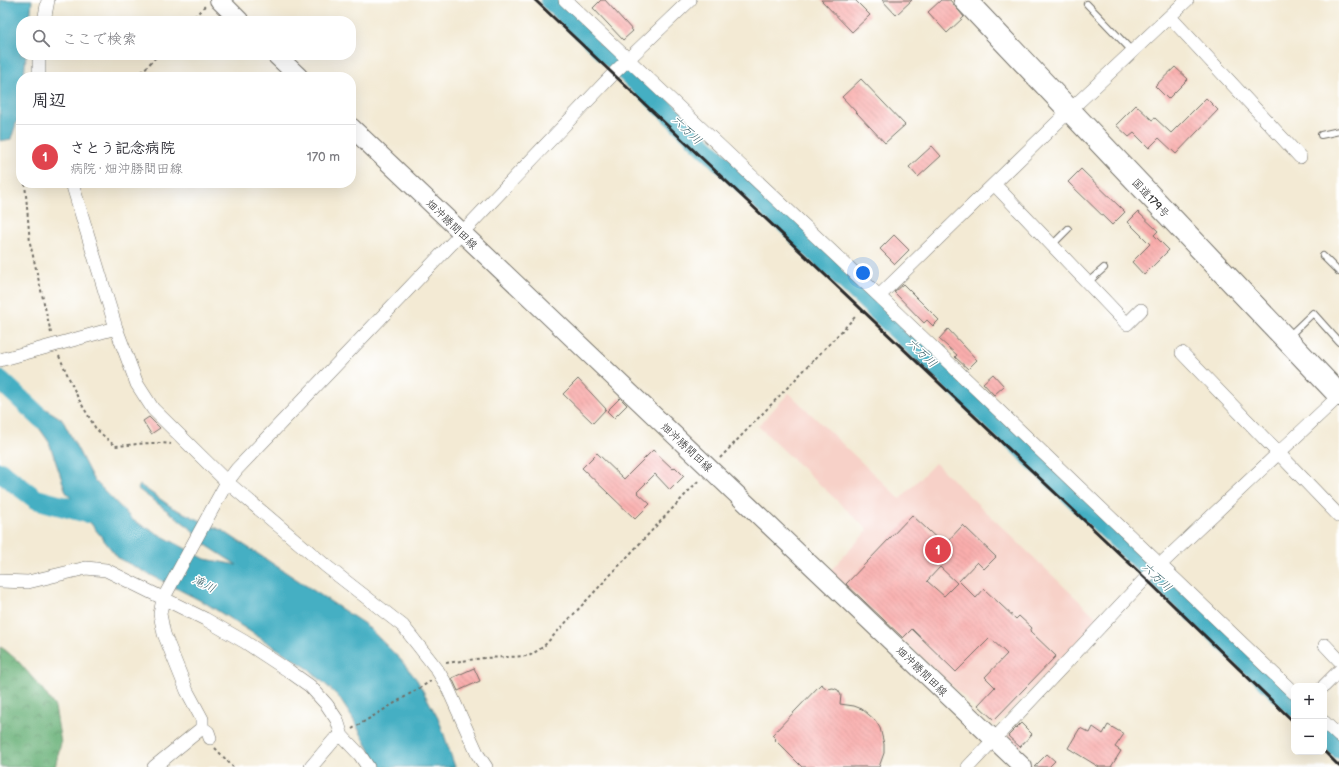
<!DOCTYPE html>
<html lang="ja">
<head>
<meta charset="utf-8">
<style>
  body { margin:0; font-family:"Balsamiq Sans","Klee One",sans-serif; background:#f2f2f3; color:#2b2b33 }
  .controls { position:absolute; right:12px; bottom:12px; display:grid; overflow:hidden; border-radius:8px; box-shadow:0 4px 16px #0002 }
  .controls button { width:36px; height:36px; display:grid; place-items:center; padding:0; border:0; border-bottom:1px solid #e1e1e2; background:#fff; color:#2b2b33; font:20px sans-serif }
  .you { position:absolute; left:863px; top:273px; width:14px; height:14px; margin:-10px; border:3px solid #fff; border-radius:50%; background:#1a73e8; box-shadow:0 0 0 6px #1a73e833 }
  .badge { display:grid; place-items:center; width:26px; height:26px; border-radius:50%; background:#b5179e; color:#fff; font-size:13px; font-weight:700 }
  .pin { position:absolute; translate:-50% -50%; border:2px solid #fff; box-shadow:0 1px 4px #0006 }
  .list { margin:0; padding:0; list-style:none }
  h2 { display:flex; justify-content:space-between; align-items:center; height:52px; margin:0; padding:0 16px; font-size:17px }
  h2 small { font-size:13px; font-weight:400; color:#7c7c81 }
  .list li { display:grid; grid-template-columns:26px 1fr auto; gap:12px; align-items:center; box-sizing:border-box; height:64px; padding:0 16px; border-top:1px solid #e1e1e2 }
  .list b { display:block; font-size:15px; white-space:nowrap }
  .list p { margin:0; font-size:13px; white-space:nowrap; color:#7c7c81 }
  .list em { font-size:13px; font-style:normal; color:#7c7c81 }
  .icon { flex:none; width:22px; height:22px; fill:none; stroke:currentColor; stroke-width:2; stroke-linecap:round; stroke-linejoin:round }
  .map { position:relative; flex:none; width:1339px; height:767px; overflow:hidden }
  .search { position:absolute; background:#fff; box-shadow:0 4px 16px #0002; left:16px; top:16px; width:340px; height:44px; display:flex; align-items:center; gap:10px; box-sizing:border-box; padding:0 14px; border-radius:16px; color:#7c7c81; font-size:15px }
  .panel { position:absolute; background:#fff; box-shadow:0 4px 16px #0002; left:16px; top:72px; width:340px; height:116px; border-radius:16px }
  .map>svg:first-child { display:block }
</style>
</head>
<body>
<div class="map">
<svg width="1339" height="767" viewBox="0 0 1339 767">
  <defs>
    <pattern id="forest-crowns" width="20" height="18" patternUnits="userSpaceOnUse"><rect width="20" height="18" fill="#69b178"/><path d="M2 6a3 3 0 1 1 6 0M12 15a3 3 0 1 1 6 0" fill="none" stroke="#579063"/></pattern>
    <pattern id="building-back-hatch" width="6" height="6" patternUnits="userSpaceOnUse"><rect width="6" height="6" fill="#f9adac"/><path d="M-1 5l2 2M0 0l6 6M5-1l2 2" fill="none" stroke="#d69594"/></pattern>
  </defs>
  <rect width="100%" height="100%" fill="#fff"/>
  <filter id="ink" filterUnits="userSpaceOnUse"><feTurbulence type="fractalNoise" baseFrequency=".025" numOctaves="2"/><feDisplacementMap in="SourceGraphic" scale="8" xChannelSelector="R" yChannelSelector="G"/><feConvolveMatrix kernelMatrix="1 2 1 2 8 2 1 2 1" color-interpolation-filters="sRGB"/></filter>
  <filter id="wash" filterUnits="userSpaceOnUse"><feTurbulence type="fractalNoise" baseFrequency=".012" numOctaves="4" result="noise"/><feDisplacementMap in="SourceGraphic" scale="16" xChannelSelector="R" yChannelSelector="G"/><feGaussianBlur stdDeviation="0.9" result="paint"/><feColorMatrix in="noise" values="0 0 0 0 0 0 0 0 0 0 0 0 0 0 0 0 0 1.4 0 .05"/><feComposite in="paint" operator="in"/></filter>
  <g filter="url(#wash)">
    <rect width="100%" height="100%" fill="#f3ead4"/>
    <path fill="#f7d1c8" d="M 789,393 L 900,499 L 935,463 L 1099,620 L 995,726 L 830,571 L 868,530 L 758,426 Z"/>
    <path fill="url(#forest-crowns)" stroke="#4a6e52" d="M 0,647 L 4,649 L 18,661 L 43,690 L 55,707 L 61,743 L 55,767 L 0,767 Z"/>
    <path fill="#44afc3" stroke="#386d77" d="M 0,0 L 32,0 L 30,21 L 21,21 L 21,55 L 26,55 L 24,77 L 21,77 L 21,109 L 11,139 L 0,141 Z
      M 28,398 L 62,419 L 93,479 L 134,521 L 205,559 L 237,565 L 206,545 L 189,527 L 138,489 L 140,485 L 173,508 L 223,531 L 366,625 L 400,659 L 417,680 L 439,720 L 455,767 L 377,767 L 374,758 L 353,719 L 338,696 L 309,669 L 207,604 L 118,558 L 66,492 L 49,442 L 37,425 L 16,407 Z"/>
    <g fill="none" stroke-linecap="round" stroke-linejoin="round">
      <path stroke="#44afc3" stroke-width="20" d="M 550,0 L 1294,707
        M 0,380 L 42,419
        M 0,472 L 36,499 L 87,513
        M 1324,735 L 1339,749"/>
    </g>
    <g id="blocks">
      <path fill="url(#building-back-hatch)" fill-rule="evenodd" d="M 601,0 L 605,0 L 633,31 L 623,40 L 593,8 Z
        M 821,0 L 855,0 L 870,15 L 852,32 Z
        M 882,0 L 912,0 L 896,15 Z
        M 941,0 L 950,0 L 964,17 L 947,33 L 928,12 Z
        M 1175,67 L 1188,79 L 1168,99 L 1155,86 Z
        M 861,79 L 905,125 L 885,143 L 842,97 Z
        M 1206,98 L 1218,110 L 1176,154 L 1159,138 L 1149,148 L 1134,133 L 1129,137 L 1116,125 L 1136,105 L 1152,120 L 1155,118 L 1171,133 Z
        M 932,146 L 941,156 L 918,177 L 909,167 Z
        M 1081,169 L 1125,212 L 1112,225 L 1068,182 Z
        M 1138,212 L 1158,231 L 1154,235 L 1169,250 L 1144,275 L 1132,262 L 1150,244 L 1128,222 Z
        M 894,235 L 909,250 L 895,264 L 880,249 Z
        M 903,284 L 939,320 L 933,326 L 927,320 L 924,323 L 894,292 Z
        M 948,329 L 977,360 L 968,369 L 955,357 L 957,355 L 939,339 Z
        M 993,374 L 1004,386 L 994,395 L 983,383 Z
        M 578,379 L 606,409 L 593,423 L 563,394 Z
        M 620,398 L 627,405 L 614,418 L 607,411 Z
        M 149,417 L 160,428 L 151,434 L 143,421 Z
        M 653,450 L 673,469 L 675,467 L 684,476 L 670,490 L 655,474 L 637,492 L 650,504 L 635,519 L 582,468 L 597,453 L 624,479 Z
        M 912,515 L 944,545 L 963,525 L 996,557 L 984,569 L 977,562 L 959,581 L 976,598 L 984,589 L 1016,619 L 1019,616 L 1032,628 L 1030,631 L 1056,656 L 994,720 L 978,705 L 995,687 L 985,677 L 1007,654 L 990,638 L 956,672 L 912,629 L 903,638 L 846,584 ZM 940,567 L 957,583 L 944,596 L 927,581 Z
        M 474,668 L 480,681 L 458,691 L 452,678 Z
        M 821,684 L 827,689 L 833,688 L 838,690 L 841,695 L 840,704 L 854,706 L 862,709 L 875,720 L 880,728 L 884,744 L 884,753 L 879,767 L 802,767 L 775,740 L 776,739 L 772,735 Z
        M 1021,723 L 1032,734 L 1020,747 L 1008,736 Z
        M 1108,725 L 1124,734 L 1115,747 L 1121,751 L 1111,767 L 1099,767 L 1068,748 L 1080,728 L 1090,733 L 1093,727 L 1103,734 Z
        M 1047,754 L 1055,761 L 1049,767 L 1034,767 Z"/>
    </g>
  </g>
  <g filter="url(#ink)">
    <use href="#blocks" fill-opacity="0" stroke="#716e66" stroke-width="1"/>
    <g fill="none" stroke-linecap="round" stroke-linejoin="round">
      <defs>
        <path id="lane" d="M 1087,4 L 1132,51
          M 1321,135 L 1339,131
          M 1052,245 L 1068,229
          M 1323,256 L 1339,272
          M 1087,283 L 1104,268
          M 1289,336 L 1313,313 L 1339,342"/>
        <path id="street" d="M 565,0 L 879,296 L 1294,693
          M 1170,17 L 1300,157
          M 44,21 L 48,0
          M 39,55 L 39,77
          M 72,183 L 116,328 L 137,384 L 153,409 L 227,482 L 326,566 L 403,626 L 436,668 L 446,684 L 478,755 L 486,767
          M 994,184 L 1127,324 L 1141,310
          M 879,296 L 1069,111 L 1187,0
          M 1182,353 L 1339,516
          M 0,360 L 116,328
          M 0,581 L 28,582 L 86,568 L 106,570 L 205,619 L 245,642 L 289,671 L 310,686 L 327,705 L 337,720 L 342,736 L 360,755 L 368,767
          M 1325,645 L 1339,660
          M 1324,686 L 1339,671
          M 1324,722 L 1339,736
          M 202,728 L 208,732 L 210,738
          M 154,767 L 202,728 L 202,719 L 187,691 L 164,634 L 160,614 L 163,599 L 227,482 L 237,469 L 617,70 L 690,0
          M 311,767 L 334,740 L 342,736
          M 968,767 L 1145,579 L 1339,396"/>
        <path id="secondary" d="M 219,0 L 240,21
          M 276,55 L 299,77
          M 351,127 L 1023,767"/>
        <path id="highway" d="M 965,0 L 1339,395"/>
      </defs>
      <use href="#lane" stroke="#716e66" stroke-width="8"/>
      <use href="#street" stroke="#716e66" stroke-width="14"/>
      <use href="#secondary" stroke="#716e66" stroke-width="20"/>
      <use href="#highway" stroke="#716e66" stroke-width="24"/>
      <path stroke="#716e66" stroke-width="2" stroke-dasharray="3 3" stroke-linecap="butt" d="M 190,21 L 207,4
        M 137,77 L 158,55
        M 25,183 L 30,243 L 51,333
        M 59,356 L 78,398 L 96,429 L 115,446 C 134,445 153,441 171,444
        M 720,458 L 856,316
        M 446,663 L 484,658 L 529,656 L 543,647 L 700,479
        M 352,729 L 431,681
        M 215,748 L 233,767"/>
      <use href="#lane" stroke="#fff" stroke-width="6"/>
      <use href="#street" stroke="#fff" stroke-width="13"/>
      <use href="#secondary" stroke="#fff" stroke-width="18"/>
      <use href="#highway" stroke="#fff" stroke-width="22"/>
      <path stroke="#2b2b2b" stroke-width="3" d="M 535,0 L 1144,577 L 1294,722
        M 1324,751 L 1339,766"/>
    </g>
  </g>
  <g text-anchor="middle" stroke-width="3" stroke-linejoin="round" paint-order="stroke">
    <g font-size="11" fill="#2b2b2b" stroke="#fff">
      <text transform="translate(1151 198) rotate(47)" y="4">国道179号</text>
      <text transform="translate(452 224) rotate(44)" y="4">畑沖勝間田線</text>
      <text transform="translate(687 447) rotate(43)" y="4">畑沖勝間田線</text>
      <text transform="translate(922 671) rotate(44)" y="4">畑沖勝間田線</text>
    </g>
    <g font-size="12" font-style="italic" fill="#356068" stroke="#fff">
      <text transform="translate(687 130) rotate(44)" y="4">六万川</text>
      <text transform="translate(922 353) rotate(44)" y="4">六万川</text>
      <text transform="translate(1157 577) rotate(44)" y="4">六万川</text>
      <text transform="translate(204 584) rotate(27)" y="4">滝川</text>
    </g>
  </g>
</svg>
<div class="controls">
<button>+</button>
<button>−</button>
</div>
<div class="you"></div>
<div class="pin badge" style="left:938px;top:550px;background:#e0444e">1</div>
<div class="search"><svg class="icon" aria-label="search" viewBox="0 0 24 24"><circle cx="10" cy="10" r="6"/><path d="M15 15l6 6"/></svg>ここで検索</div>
<section class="panel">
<h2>周辺<small></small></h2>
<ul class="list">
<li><span class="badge" style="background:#e0444e">1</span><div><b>さとう記念病院</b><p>病院 · 畑沖勝間田線</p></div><em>170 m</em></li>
</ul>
</section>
</div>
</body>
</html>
